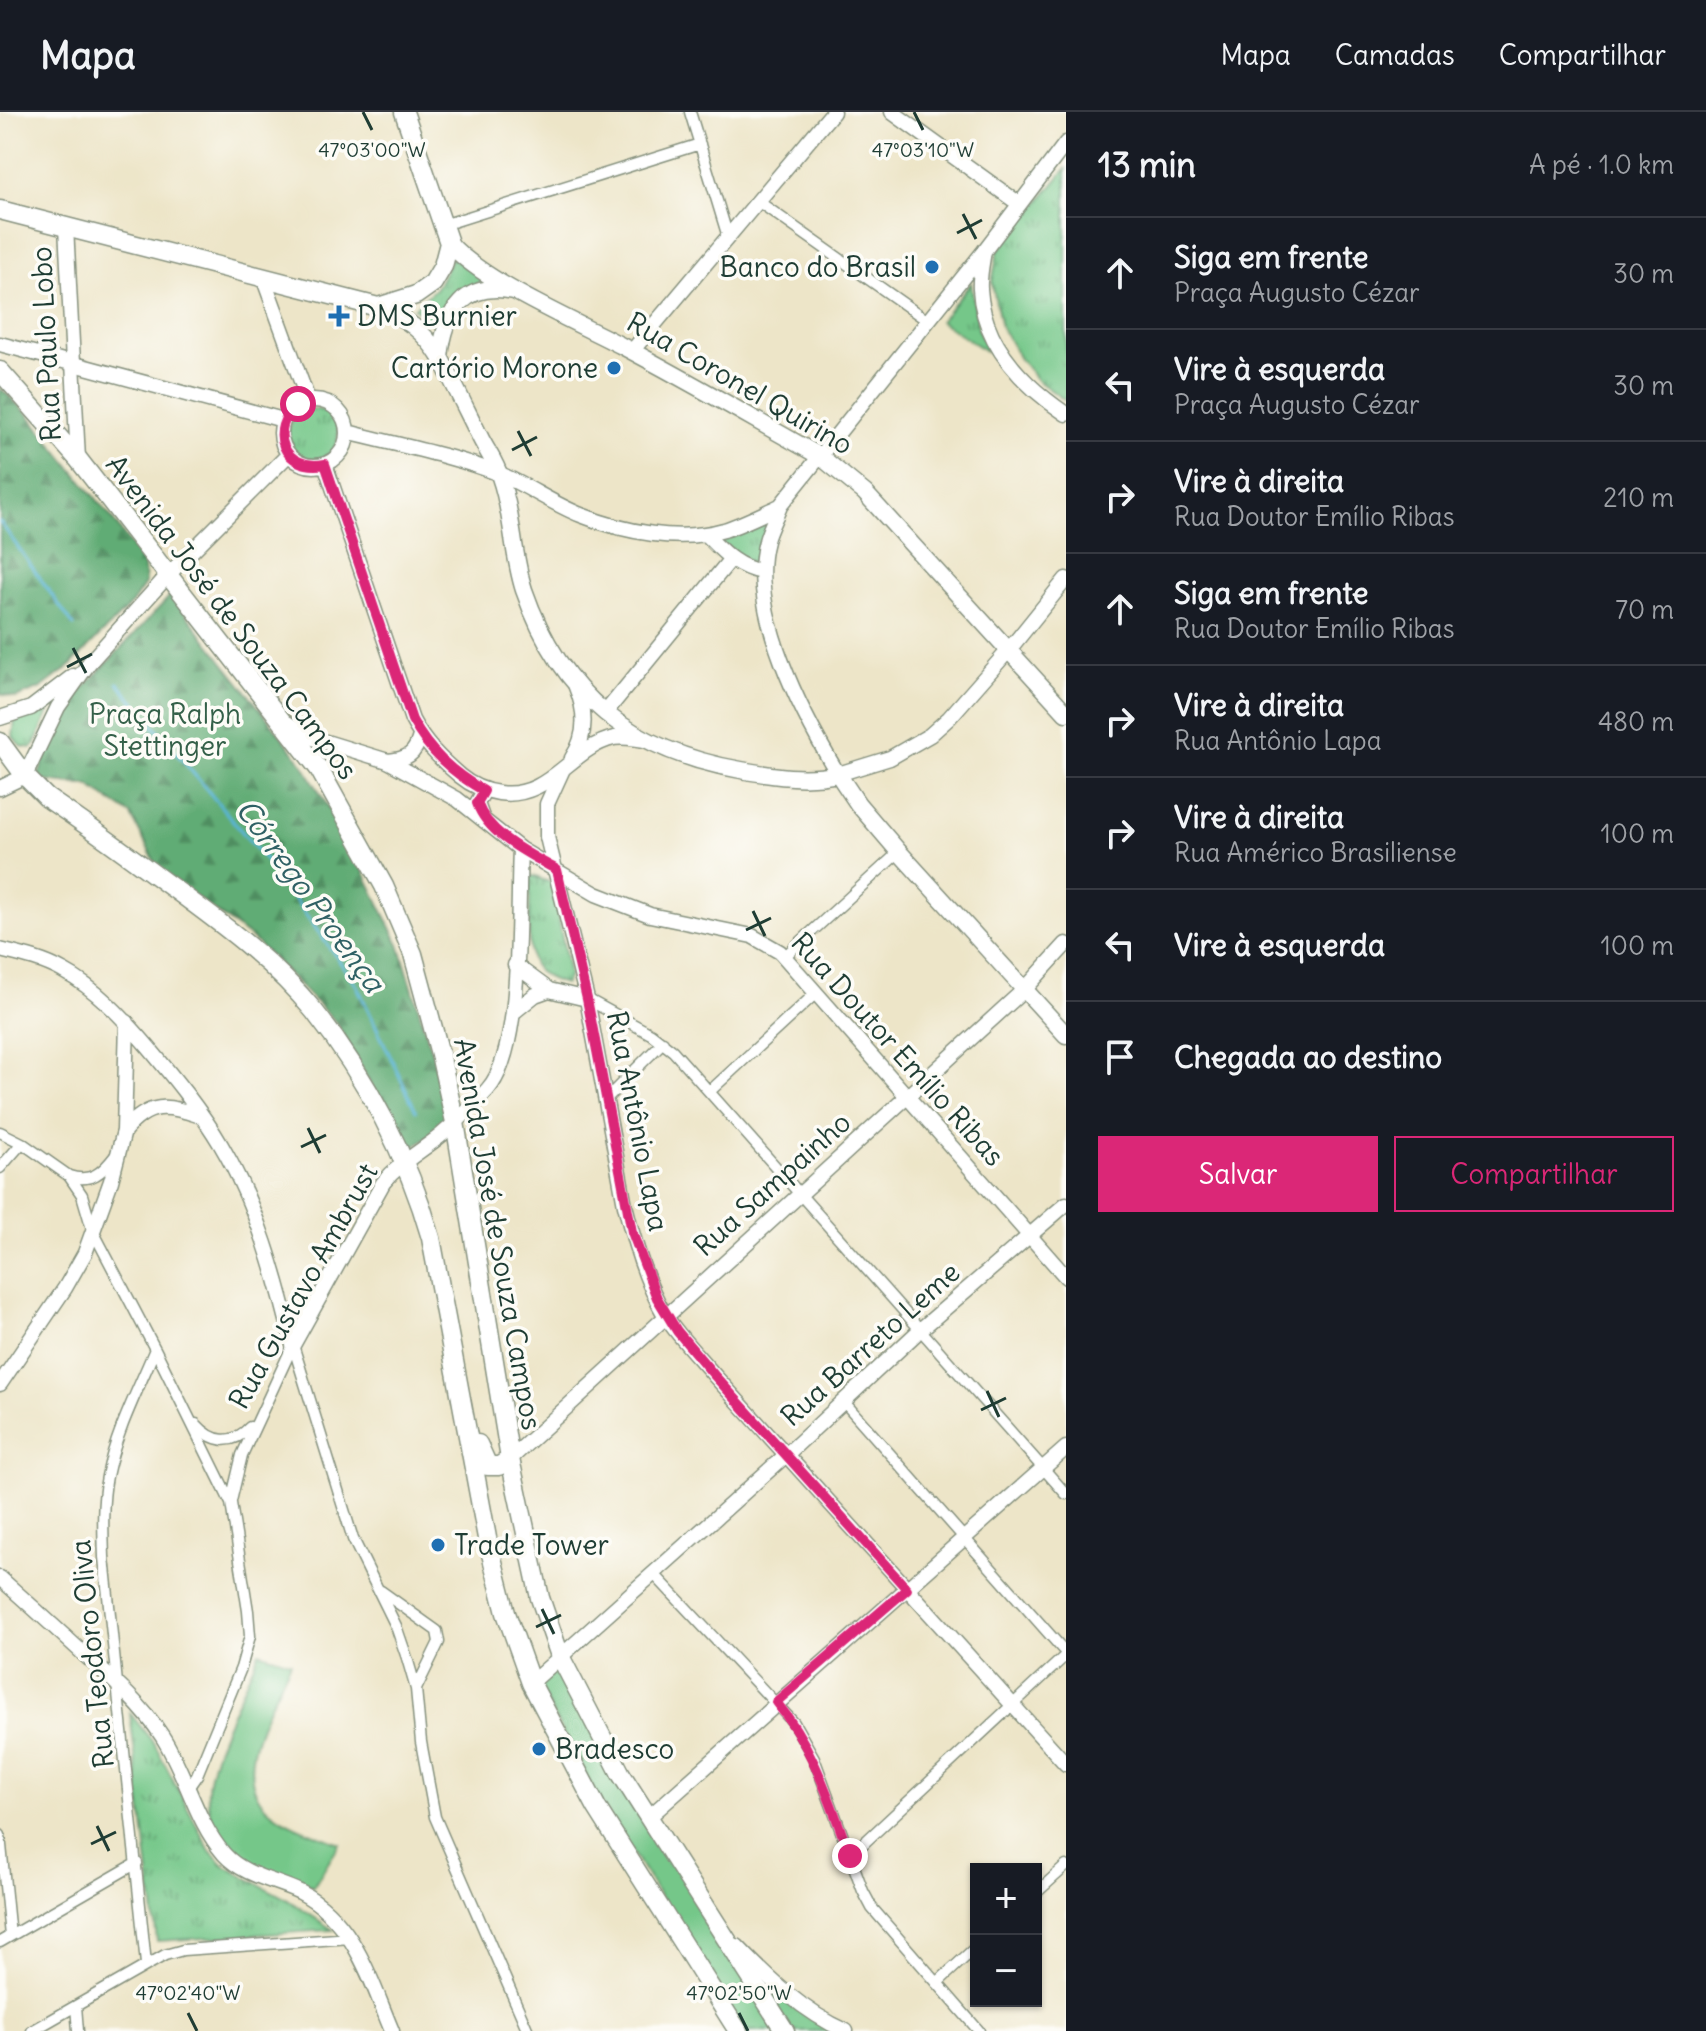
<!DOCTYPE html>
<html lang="pt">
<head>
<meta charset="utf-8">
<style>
  body { margin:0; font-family:Delius,sans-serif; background:#20242c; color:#f1f3f6 }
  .controls { position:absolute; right:24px; bottom:24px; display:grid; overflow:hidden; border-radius:0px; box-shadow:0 2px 6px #0004 }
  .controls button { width:72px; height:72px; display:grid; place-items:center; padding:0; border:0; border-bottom:2px solid #363941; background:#171b24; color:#f1f3f6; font:40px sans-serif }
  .stop { position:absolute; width:24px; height:24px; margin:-18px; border:6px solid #db2777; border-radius:50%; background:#fff }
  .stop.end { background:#db2777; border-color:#fff; box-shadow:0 2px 8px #0008 }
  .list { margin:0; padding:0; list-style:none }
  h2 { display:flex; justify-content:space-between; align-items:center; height:104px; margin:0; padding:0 32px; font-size:34px }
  h2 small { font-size:26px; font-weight:400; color:#9ea1a6 }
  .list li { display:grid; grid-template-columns:52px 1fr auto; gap:24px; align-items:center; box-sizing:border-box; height:112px; padding:0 32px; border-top:2px solid #363941 }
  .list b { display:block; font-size:30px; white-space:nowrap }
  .list p { margin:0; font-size:26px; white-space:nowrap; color:#9ea1a6 }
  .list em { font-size:26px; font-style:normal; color:#9ea1a6 }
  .actions { display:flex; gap:16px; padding:24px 32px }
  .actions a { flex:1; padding:18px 0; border:2px solid #db2777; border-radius:0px; text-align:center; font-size:28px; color:#db2777 }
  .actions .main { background:#db2777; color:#fff }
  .icon { flex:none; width:44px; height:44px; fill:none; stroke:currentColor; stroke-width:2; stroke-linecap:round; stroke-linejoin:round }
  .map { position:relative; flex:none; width:1066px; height:1919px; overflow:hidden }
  header { display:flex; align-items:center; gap:48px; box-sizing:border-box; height:112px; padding:0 40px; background:#171b24; border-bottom:2px solid #363941 }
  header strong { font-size:38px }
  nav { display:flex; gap:44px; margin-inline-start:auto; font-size:28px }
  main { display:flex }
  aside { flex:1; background:#171b24 }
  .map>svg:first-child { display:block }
</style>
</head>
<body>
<header>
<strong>Mapa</strong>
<nav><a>Mapa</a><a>Camadas</a><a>Compartilhar</a></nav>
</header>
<main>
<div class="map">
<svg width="1066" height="1919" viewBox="0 0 1066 1919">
  <defs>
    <pattern id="forest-firs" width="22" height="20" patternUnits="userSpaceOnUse" patternTransform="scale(2)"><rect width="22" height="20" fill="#60ac75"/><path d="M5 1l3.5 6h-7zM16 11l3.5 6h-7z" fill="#4f8d61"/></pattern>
    <pattern id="park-tufts" width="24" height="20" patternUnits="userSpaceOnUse" patternTransform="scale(2)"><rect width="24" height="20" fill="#75c789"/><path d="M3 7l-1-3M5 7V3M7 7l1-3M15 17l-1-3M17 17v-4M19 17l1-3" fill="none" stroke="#5fa371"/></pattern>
  </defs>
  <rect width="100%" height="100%" fill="#fdfcf7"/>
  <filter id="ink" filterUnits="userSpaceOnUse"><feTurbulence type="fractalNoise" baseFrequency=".0125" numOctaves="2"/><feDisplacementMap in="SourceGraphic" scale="16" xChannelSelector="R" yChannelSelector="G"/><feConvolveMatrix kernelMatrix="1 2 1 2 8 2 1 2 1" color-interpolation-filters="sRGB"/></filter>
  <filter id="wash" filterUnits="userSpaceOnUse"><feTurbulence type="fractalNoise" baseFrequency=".006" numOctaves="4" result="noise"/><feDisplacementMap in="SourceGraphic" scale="32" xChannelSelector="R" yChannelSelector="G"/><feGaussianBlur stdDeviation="1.8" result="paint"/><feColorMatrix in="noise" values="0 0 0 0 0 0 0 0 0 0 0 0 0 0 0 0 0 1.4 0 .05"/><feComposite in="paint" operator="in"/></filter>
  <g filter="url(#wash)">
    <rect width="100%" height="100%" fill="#ede5c8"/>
    <path fill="#75c789" stroke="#4a825e" stroke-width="2" d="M 259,1540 L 291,1550 C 272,1593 223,1664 273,1701 C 292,1715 319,1723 340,1732 L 313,1775 C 289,1766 261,1757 240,1742 C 189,1705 209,1655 229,1608 C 239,1586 249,1563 259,1540 Z
      M 558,1553 L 779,1919 L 744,1919 L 598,1686 L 537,1572 Z
      M 770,1873 L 838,1919 L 791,1919 L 764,1879 Z"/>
    <path fill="url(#forest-firs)" stroke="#407454" stroke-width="2" d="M 0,276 L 28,302 L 111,405 L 144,453 L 145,472 L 132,491 L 69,555 L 41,576 L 16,586 L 0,582 Z
      M 171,483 L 303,652 L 354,740 L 399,832 L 432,941 L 448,1012 L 407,1039 L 337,911 L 254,828 L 159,758 L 131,703 L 89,674 L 37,668 L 62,599 Z"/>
    <path fill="url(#park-tufts)" stroke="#4a825e" stroke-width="2" d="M 1066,57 L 1066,289 L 1037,268 L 1020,247 L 1001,215 L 992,171 L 998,139 Z
      M 452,146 L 485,166 L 451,190 L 436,214 L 414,196 L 436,176 Z
      M 971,171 L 978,217 L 987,240 L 940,209 Z
      M288 322a25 25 0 1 1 50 0a25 25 0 1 1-50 0Z
      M 768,407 L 757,453 L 735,443 L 717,426 Z
      M 50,597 L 35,633 L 31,636 L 21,634 L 13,625 L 15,608 L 40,603 Z
      M 530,763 L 552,771 L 569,863 L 565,872 C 530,863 529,848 529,815 C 530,797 530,780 530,763 Z
      M 130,1601 L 155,1633 L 210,1739 L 226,1755 L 285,1786 L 333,1818 L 157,1829 Z"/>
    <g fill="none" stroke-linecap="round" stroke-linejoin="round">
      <path stroke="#59b5d7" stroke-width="3" d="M 0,410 L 74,514
        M 118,571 L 273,757 L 357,874 L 416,999"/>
    </g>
  </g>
  <g filter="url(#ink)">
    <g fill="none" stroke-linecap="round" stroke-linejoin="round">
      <defs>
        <path id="minor" d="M 690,0 L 728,125
          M 759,90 L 928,209
          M 443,113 L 700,32
          M 784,845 L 899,740
          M 587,887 L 651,922 L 673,939 L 1066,1382
          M 710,979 L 816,881
          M 607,986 L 663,930
          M 0,1020 L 22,1031 L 69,1064 L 82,1083 L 92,1117 L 155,1237 L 231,1391 L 248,1499 L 250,1524 L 241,1556 L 197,1663 L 188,1676
          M 0,1056 L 22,1031
          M 69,1064 C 91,1071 102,1061 115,1044
          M 293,1233 L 353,1427 L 396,1514 L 407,1546 L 416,1577 L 421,1630 L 435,1705 L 528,1919
          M 844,1290 L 1066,1541
          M 196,1312 C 213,1331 232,1334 250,1315
          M 231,1389 L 242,1343 L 293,1233
          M 653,1461 L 794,1611 L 814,1646 L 863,1779 L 872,1796 L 979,1919
          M 381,1479 L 437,1519 L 439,1530 L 416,1577
          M 0,1723 L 10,1824
          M 850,1744 L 1066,1543
          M 1036,1781 L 1066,1754
          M 0,1830 L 137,1751
          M 146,1852 L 104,1445 C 103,1418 102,1390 107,1364 C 116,1320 138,1278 155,1237
          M 937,1871 L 976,1835
          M 76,1894 L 78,1919
          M 32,1919 L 165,1843 L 183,1838 L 351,1826"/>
        <path id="tertiary" d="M 66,115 L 78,347
          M 263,165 L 308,288
          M 632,239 L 833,0
          M 287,611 L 310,625 L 388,649 L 457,687 L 520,737 L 596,782 L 650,803 L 752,824 L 780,840 L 1066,1165
          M 562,659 L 547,692 L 547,725 L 587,887 L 625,1093 C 634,1131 646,1172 666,1205 C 680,1226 698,1244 714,1263 L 1066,1652
          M 0,838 C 21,843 44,848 63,859 C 97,877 124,907 149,936 C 174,966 201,999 221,1033 C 257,1094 277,1165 293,1233
          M 515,853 L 549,878 L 587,887
          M 514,900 L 535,883 L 549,878
          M 124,1019 C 150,989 166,993 201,1004
          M 293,1233 L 383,1071 C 399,1051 420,1040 440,1024 C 457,1010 473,994 488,977 C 524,937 517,793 520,737
          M 0,1272 L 65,1176 L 85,1141 L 111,1069 L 124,1019 L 127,910
          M 0,1466 C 29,1492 58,1518 86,1544 C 113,1568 142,1593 162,1624 C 186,1661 195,1708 224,1742 C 244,1764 275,1768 300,1780 C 354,1808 370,1867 392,1919
          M 649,1705 L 1066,1336
          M 737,1834 C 769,1867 803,1900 846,1919"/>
        <path id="secondary" d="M 892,0 L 1018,91
          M 1066,31 L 984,139 L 780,394 C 776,405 769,417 766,429 C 747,498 803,604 838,662 L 890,646 L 930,623 L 949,606 L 1008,539 L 1066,467
          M 984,139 C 982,152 979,165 980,177 C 983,232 1023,273 1066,302
          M 0,232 L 283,308
          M281 321a33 33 0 1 1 66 0a33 33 0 1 1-66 0Z
          M 347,320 C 398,333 451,343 500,362 C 528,374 553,392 581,403 C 624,420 679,431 724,418 C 743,412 762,402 780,394
          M 325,352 L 412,608 C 424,631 440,647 460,664 C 472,674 484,679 499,681 C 550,688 570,636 614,626 C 624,624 635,627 645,628
          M 705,422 C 723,440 736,455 762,460
          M 605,601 L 730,448
          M 0,606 L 31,596 L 73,564
          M 572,646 C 587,624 586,599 576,575
          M 388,649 C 407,647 415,643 420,624
          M 0,676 L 25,664 L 58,595 L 89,551 L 169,462 L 288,343
          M 482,705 L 477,691 L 484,679
          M 510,1347 L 1025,877 L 1066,832
          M 531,1571 L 786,1343 L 920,1218 L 1066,1092"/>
        <path id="primary" d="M 449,131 C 483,170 574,209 622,234 C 689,269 755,308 821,345 L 865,381 L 1066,601
          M 378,195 C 406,206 424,219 440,245 C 454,272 467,299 481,327 C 487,339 496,351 500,365 C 513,401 512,441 524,478 C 561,585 632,639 741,658 C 774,664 805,669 838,662 L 858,692 L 899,740 L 1066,923
          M 440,245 C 445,199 464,169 514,179"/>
        <path id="trunk" d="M 0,98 L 378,195 L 416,183 L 433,171 L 443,154 L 449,131 L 404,0
          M 0,259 L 78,347 L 319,657 L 384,774 L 413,842 L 440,942 L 455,1010 L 510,1347 L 540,1486 L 560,1544 L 621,1662 L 785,1919
          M 0,630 L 25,664 L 47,686 C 86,712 124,740 162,768 C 215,807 272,847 314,899 C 367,966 408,1045 431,1126 L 487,1426 L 506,1501 L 531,1571 L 597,1696 L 738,1919
          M 478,1332 L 488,1354 L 499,1354 L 510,1347"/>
      </defs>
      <use href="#minor" stroke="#86917e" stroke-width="13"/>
      <use href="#tertiary" stroke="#86917e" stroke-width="17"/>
      <use href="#secondary" stroke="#86917e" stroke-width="17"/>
      <use href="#primary" stroke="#86917e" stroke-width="19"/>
      <use href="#trunk" stroke="#86917e" stroke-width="21"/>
      <use href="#minor" stroke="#fff" stroke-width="10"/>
      <use href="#tertiary" stroke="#fff" stroke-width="14"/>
      <use href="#secondary" stroke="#fff" stroke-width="14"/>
      <use href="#primary" stroke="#fff" stroke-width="16"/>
      <use href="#trunk" stroke="#fff" stroke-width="18"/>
    </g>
  </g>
  <g fill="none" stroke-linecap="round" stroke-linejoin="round" filter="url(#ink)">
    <path stroke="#db2777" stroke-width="10" d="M 298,292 C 266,318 284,360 325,352 L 412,608 C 429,640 453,661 484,679 L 477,691 C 488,723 529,742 557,758 L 587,887 L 632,1120 L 657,1186 L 677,1219 L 714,1263 L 907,1477 L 776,1590 C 814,1636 830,1690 850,1744"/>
  </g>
  <path fill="none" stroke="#1f3d34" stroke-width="3" d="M 363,0 L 372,18M 914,0 L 923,18M 963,102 L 976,127M 957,121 L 982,108M 518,319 L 531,344M 512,338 L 537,325M 73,536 L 86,561M 67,555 L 92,542M 753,799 L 765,824M 746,818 L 771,806M 308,1016 L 320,1041M 301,1035 L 326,1023M 987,1279 L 999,1305M 981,1298 L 1006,1286M 542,1497 L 554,1522M 536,1515 L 561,1503M 97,1714 L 109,1739M 91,1732 L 116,1720M 188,1901 L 197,1919M 739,1901 L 748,1919"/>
  <g fill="#1f6fb2" stroke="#fdfcf7" stroke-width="3">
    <circle cx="932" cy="155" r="8"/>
    <path d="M335 192h8v8h8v8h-8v8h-8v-8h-8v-8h8z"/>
    <circle cx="614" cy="256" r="8"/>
    <circle cx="438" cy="1433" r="8"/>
    <circle cx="539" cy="1637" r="8"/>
  </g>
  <g text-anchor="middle" stroke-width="7" stroke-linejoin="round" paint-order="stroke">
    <g font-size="28" fill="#1f3d34" stroke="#fdfcf7" text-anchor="start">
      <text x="916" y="165" text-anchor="end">Banco do Brasil</text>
      <text x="357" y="214">DMS Burnier</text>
      <text x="598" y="266" text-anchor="end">Cartório Morone</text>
      <text x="454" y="1443">Trade Tower</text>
      <text x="555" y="1647">Bradesco</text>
    </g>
    <g font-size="28" fill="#1f3d34" stroke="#fdfcf7">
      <text transform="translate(46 232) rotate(-93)" y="10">Rua Paulo Lobo</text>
      <text transform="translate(740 271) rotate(30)" y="10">Rua Coronel Quirino</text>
      <text transform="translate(232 505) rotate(53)" y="10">Avenida José de Souza Campos</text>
      <text transform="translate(898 937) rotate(48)" y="10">Rua Doutor Emílio Ribas</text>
      <text transform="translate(638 1009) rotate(79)" y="10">Rua Antônio Lapa</text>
      <text transform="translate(772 1072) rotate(-42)" y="10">Rua Sampainho</text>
      <text transform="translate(498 1122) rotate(80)" y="10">Avenida José de Souza Campos</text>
      <text transform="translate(303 1174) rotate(-61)" y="10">Rua Gustavo Ambrust</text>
      <text transform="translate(870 1232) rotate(-42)" y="10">Rua Barreto Leme</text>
      <text transform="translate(92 1542) rotate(-96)" y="10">Rua Teodoro Oliva</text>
    </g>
    <g font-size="28" fill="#346049" stroke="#fdfcf7">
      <text x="165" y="612">Praça Ralph<tspan x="165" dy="32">Stettinger</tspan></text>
    </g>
    <g font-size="30" font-style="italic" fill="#306165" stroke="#fdfcf7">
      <text transform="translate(310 784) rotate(54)" y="10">Córrego Proença</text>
    </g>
  </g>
  <g font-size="20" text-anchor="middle" fill="#1f3d34" stroke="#fdfcf7" stroke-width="7" stroke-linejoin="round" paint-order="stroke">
    <text x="372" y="45">47°03'00"W</text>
    <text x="923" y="45">47°03'10"W</text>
    <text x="188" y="1888">47°02'40"W</text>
    <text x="739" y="1888">47°02'50"W</text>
  </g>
</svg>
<div class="controls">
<button>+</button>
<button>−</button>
</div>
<div class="stop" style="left:298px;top:292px"></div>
<div class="stop end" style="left:850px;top:1744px"></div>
</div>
<aside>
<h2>13 min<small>A pé · 1.0 km</small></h2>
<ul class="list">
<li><svg class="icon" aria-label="ahead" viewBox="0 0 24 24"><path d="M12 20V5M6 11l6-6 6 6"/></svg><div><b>Siga em frente</b><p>Praça Augusto Cézar</p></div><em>30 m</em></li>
<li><svg class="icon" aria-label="left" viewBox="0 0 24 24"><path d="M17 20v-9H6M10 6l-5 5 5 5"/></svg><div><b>Vire à esquerda</b><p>Praça Augusto Cézar</p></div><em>30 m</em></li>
<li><svg class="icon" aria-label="right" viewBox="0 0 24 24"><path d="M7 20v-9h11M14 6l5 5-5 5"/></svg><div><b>Vire à direita</b><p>Rua Doutor Emílio Ribas</p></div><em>210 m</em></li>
<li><svg class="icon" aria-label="ahead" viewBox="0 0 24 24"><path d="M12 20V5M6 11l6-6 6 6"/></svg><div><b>Siga em frente</b><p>Rua Doutor Emílio Ribas</p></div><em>70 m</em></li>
<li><svg class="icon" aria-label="right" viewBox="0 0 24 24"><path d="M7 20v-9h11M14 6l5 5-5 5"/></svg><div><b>Vire à direita</b><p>Rua Antônio Lapa</p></div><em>480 m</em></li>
<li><svg class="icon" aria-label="right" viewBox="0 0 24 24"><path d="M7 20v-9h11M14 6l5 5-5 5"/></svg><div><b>Vire à direita</b><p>Rua Américo Brasiliense</p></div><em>100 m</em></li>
<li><svg class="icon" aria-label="left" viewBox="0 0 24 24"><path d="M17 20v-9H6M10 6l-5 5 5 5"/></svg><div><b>Vire à esquerda</b></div><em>100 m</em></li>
<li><svg class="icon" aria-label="arrive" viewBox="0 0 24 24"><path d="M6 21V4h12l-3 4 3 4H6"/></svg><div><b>Chegada ao destino</b></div></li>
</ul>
<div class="actions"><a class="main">Salvar</a><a>Compartilhar</a></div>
</aside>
</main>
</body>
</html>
